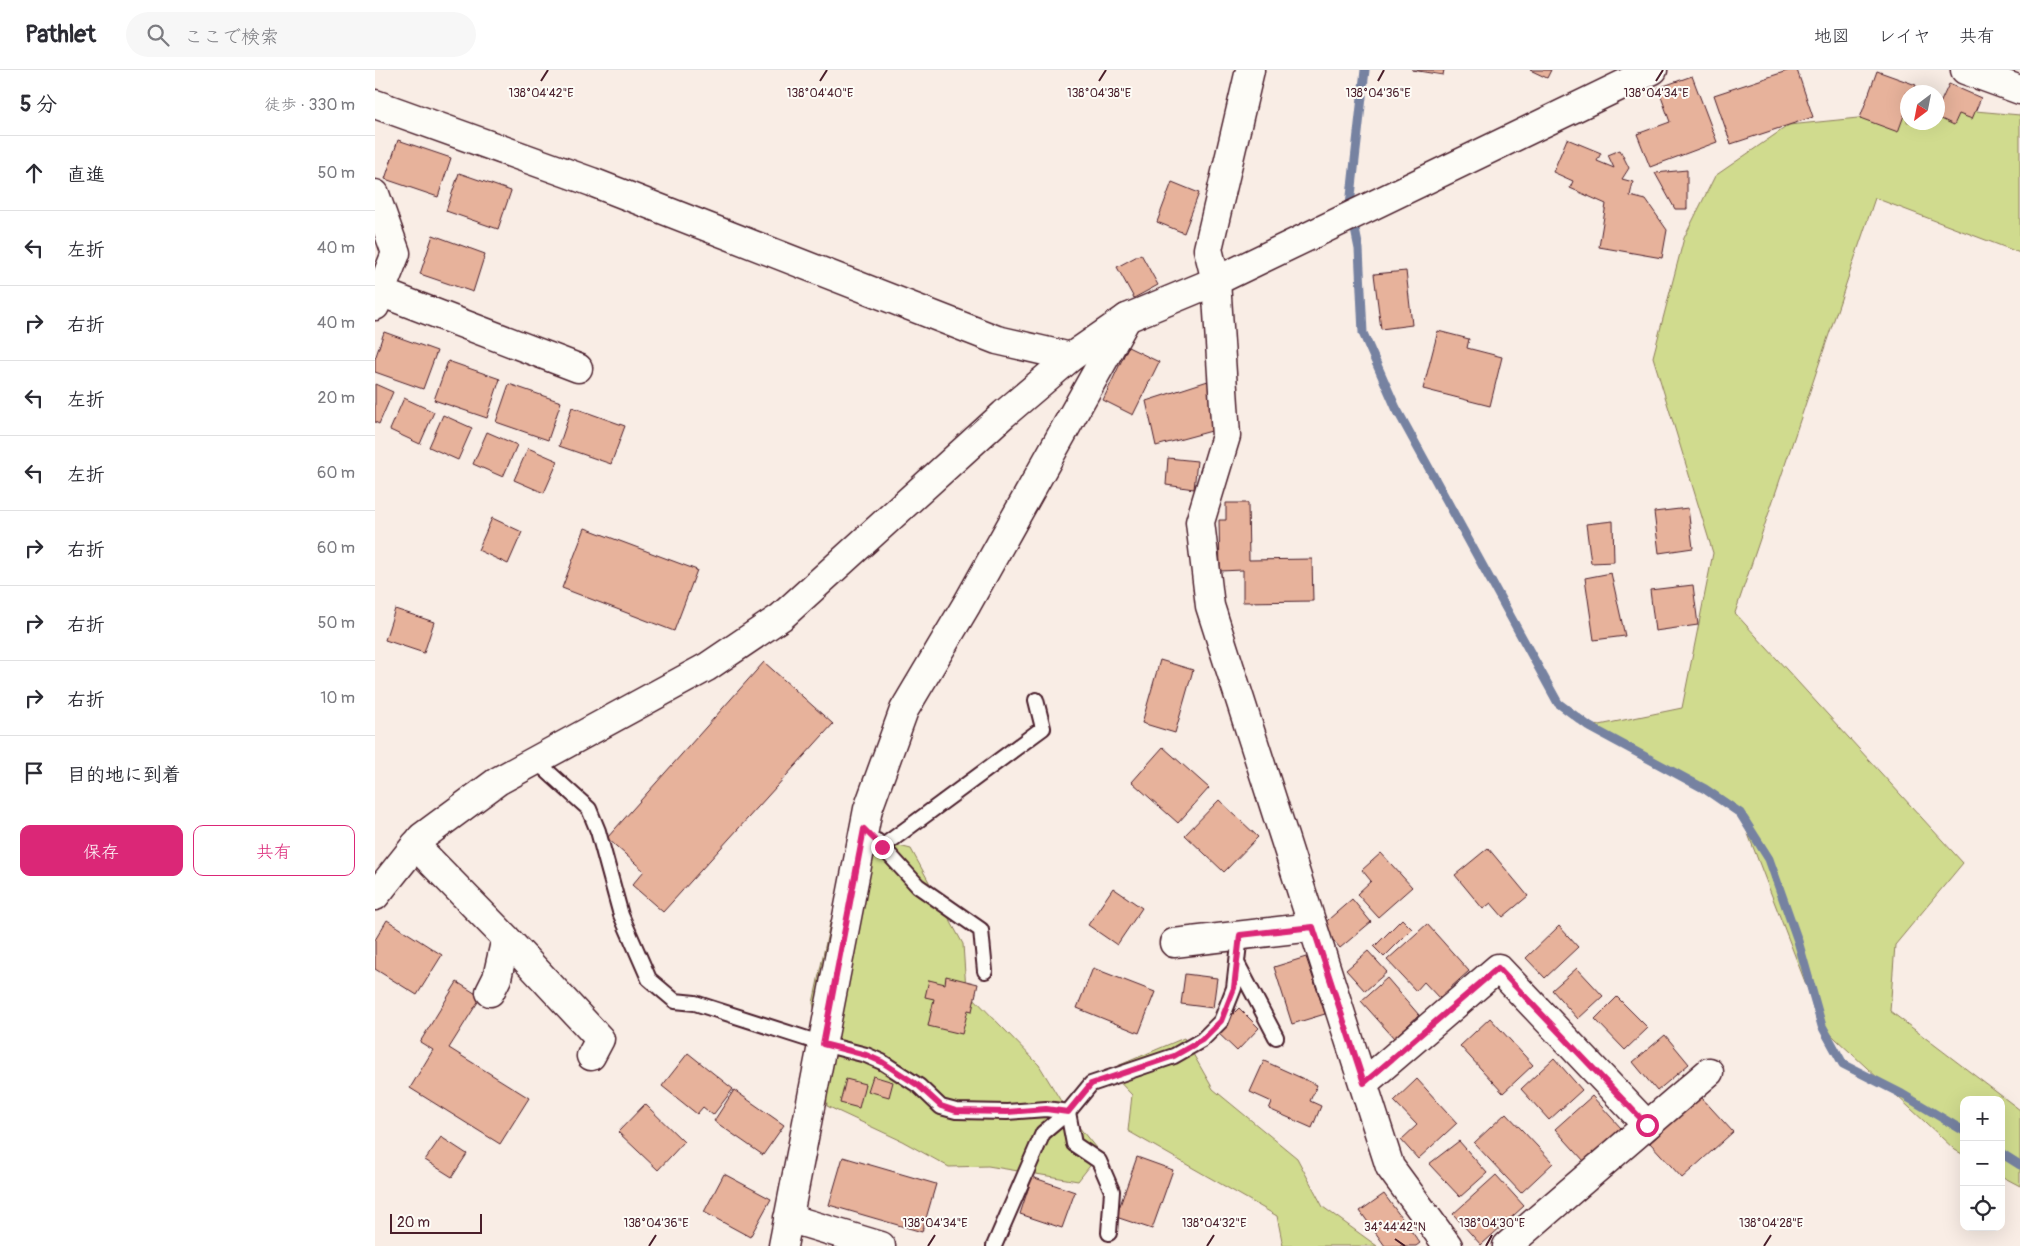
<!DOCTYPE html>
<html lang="ja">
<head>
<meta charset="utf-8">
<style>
  body { margin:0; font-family:Pangolin,"Klee One",sans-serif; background:#f7f7f7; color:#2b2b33 }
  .controls { position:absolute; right:15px; bottom:15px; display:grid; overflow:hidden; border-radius:10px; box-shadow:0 5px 20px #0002 }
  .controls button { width:45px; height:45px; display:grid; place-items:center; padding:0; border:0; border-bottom:1px solid #e1e1e2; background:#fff; color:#2b2b33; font:25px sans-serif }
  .compass { position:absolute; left:1525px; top:15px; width:45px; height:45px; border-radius:50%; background:#fff; box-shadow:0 5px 20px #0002; rotate:212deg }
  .scale { position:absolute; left:15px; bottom:12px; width:92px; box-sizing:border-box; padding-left:5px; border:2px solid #4a1f2b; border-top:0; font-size:14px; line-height:18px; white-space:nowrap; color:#4a1f2b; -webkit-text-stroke:4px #fdfcf7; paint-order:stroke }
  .stop { position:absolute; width:15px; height:15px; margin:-11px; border:4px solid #db2777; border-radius:50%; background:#fff }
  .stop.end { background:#db2777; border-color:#fff; box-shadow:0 1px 5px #0008 }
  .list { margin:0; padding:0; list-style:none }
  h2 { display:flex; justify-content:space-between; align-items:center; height:65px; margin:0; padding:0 20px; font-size:21px }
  h2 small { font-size:16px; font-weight:400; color:#7c7c81 }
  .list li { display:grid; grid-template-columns:32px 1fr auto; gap:15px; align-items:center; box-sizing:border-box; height:75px; padding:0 20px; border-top:1px solid #e1e1e2 }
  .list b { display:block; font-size:19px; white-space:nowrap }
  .list em { font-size:16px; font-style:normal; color:#7c7c81 }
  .actions { display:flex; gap:10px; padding:15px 20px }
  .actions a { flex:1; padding:11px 0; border:1px solid #db2777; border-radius:10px; text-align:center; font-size:18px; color:#db2777 }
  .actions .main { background:#db2777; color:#fff }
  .icon { flex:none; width:28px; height:28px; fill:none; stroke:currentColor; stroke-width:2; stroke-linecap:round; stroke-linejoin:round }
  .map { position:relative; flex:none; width:1645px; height:1176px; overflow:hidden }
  header { display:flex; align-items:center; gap:30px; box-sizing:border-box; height:70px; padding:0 25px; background:#fff; border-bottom:1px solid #e1e1e2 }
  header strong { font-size:24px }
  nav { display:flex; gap:28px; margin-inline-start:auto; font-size:18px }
  .search { width:350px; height:45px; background:#f7f7f7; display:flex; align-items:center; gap:12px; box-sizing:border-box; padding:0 18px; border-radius:28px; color:#7c7c81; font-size:19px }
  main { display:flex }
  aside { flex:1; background:#fff }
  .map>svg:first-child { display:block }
</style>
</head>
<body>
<header>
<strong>Pathlet</strong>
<div class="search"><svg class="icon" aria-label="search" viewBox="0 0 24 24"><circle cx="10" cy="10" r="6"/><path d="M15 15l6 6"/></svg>ここで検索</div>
<nav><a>地図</a><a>レイヤ</a><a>共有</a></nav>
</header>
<main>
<aside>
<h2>5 分<small>徒歩 · 330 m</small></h2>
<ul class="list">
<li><svg class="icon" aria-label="ahead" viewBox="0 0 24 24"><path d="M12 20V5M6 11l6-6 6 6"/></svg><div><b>直進</b></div><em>50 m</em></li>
<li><svg class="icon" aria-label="left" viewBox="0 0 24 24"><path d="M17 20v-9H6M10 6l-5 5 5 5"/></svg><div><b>左折</b></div><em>40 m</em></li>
<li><svg class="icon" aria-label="right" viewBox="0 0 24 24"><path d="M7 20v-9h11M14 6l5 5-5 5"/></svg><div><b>右折</b></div><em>40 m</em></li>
<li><svg class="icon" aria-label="left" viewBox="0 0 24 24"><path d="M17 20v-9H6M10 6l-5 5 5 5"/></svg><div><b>左折</b></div><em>20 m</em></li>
<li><svg class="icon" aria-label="left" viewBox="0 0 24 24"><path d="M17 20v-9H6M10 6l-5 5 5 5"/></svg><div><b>左折</b></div><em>60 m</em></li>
<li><svg class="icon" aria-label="right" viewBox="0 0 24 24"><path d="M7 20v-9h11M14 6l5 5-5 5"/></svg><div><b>右折</b></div><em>60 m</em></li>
<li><svg class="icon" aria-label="right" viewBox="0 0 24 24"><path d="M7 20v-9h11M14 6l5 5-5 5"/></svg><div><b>右折</b></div><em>50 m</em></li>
<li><svg class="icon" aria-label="right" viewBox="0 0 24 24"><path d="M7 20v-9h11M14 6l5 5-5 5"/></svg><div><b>右折</b></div><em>10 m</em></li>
<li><svg class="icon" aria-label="arrive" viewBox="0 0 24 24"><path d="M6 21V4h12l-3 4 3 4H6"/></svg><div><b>目的地に到着</b></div></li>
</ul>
<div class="actions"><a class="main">保存</a><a>共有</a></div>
</aside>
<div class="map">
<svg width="1645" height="1176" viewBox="0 0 1645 1176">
  <rect width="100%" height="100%" fill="#f9ede5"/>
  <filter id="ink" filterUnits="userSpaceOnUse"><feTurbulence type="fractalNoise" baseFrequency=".02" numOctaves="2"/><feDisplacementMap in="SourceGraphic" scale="10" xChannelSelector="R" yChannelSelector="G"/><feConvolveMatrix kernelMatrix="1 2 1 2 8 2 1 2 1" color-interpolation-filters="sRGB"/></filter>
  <g filter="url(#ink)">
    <path fill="#d0db8e" stroke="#8d7d5c" d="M 1578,39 L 1645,45 L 1645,183 L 1500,128 L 1360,543 L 1588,793 L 1520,875 L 1515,941 L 1645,1040 L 1645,1116 L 1626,1106 L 1626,1030 L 1589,1030 L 1589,1085 L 1580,1080 L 1447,956 L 1365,743 L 1215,657 L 1307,638 L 1338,483 L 1278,287 L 1309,168 L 1340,106 L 1414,55 L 1532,43 L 1532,52 L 1562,52 L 1563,40 Z
      M 488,767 L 536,779 L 588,874 L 591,920 L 664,995 L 695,1046 L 725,1083 L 703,1111 L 613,1096 L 574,1097 L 527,1071 L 452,1036 L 448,974 L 438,933 L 455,853 Z
      M 809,968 L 838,1019 L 922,1088 L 948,1137 L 1002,1176 L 908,1176 L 902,1146 L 753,1061 L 757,1025 L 733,1000 Z"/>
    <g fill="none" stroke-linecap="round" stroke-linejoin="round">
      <path stroke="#7682a1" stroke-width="9" d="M 990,0 L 975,135 L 984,179 L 988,263 L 1021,338 L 1183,633 L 1215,657 L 1330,719 L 1365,743 L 1394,789 L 1423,871 L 1447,956 L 1468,994 L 1527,1024 L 1589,1061
        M 1626,1083 L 1645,1095"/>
    </g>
    <path fill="#e7b29b" stroke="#4a1f2b" d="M 1037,0 L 1069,0 L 1068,5 Z
      M 1155,0 L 1176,0 L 1172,8 Z
      M 1415,0 L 1422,0 L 1438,47 L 1356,74 L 1339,25 Z
      M 1502,1 L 1541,15 L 1538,22 L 1532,22 L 1532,37 L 1523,62 L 1485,48 Z
      M 1317,6 L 1342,72 L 1275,97 L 1262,64 L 1295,52 L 1283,18 Z
      M 1574,14 L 1606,28 L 1597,49 L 1584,44 L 1579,55 L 1562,47 L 1562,40 Z
      M 1192,69 L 1226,83 L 1222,91 L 1239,98 L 1233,85 L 1245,80 L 1254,98 L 1247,109 L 1258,112 L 1255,126 L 1271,130 L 1292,160 L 1287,188 L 1224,177 L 1231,134 L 1195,118 L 1198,111 L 1178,102 Z
      M 23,70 L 76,88 L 63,127 L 10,109 Z
      M 1312,100 L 1312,139 L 1300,139 L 1280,103 Z
      M 84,103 L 136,121 L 123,159 L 71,141 Z
      M 797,112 L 824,123 L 809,163 L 782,152 Z
      M 58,165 L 110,184 L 98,222 L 45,204 Z
      M 766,184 L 783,215 L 759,228 L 742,197 Z
      M 1031,201 L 1037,255 L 1006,259 L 999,204 Z
      M 1063,261 L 1094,269 L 1092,278 L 1127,287 L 1115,336 L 1048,319 Z
      M 9,262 L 62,281 L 48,319 L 0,302 L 0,289 Z
      M 753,277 L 784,292 L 758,345 L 728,330 Z
      M 73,291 L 125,309 L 112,348 L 59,330 Z
      M 836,310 L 844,359 L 781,376 L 771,331 Z
      M 0,314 L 18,322 L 4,354 L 0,352 Z
      M 134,314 L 186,332 L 173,370 L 121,352 Z
      M 29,328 L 59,342 L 45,374 L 15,360 Z
      M 197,337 L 250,356 L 236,394 L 184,376 Z
      M 68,345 L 97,358 L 83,390 L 54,377 Z
      M 112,362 L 142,375 L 128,407 L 98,394 Z
      M 153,378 L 183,391 L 169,423 L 139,410 Z
      M 793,388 L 822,391 L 819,419 L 791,415 Z
      M 851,433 L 873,433 L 874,490 L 937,489 L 938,531 L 868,532 L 868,500 L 845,501 L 844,450 L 851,450 Z
      M 1313,438 L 1318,478 L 1284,483 L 1279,442 Z
      M 117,448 L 147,462 L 133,494 L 103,480 Z
      M 1238,451 L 1239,492 L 1216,493 L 1211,454 Z
      M 210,458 L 322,500 L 299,561 L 187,518 Z
      M 1236,503 L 1250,566 L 1219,570 L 1210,508 Z
      M 1318,515 L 1323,555 L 1280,561 L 1275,520 Z
      M 20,539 L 59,552 L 49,583 L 10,570 Z
      M 785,590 L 818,600 L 800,663 L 767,653 Z
      M 389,592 L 458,654 L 288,842 L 257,815 L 269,801 L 232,768 Z
      M 788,677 L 834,718 L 803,753 L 757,712 Z
      M 844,730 L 883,767 L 849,802 L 810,765 Z
      M 1113,778 L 1153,826 L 1128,847 L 1116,833 L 1108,839 L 1080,805 Z
      M 1006,783 L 1037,817 L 1003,847 L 982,824 L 996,811 L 987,800 Z
      M 738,818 L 767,838 L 742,875 L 713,855 Z
      M 977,829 L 996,852 L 965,878 L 946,856 Z
      M 1027,849 L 1037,859 L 1009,887 L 999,877 Z
      M 12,850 L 67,885 L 42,925 L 0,899 L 0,870 Z
      M 1052,854 L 1094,901 L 1064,928 L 1049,912 L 1041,921 L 1012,890 Z
      M 1184,856 L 1203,877 L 1170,908 L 1151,888 Z
      M 993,881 L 1012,902 L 990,921 L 971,900 Z
      M 931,887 L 950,944 L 917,954 L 899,897 Z
      M 718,898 L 780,922 L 764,963 L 702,938 Z
      M 1202,898 L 1228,926 L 1203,949 L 1177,920 Z
      M 810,904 L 842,908 L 838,938 L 806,934 Z
      M 571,906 L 603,914 L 597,941 L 593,940 L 587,964 L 553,956 L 559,929 L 550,927 L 554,910 L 570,914 Z
      M 1012,908 L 1044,945 L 1019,968 L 986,931 Z
      M 82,912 L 106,927 L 74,978 L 154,1028 L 125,1074 L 35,1018 L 58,980 L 45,972 Z
      M 1242,927 L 1273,958 L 1250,980 L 1220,949 Z
      M 864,938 L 884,958 L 862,981 L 841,961 Z
      M 1115,948 L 1158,995 L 1128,1023 L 1085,976 Z
      M 1290,965 L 1314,994 L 1282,1021 L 1258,992 Z
      M 313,983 L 358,1019 L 338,1045 L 328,1037 L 322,1044 L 287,1016 Z
      M 1179,988 L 1207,1020 L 1174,1050 L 1146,1019 Z
      M 889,991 L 942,1015 L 935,1031 L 946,1036 L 937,1058 L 894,1039 L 897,1032 L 875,1022 Z
      M 498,1006 L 518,1012 L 514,1027 L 493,1021 Z
      M 471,1009 L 490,1014 L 484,1038 L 465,1033 Z
      M 1042,1009 L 1082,1053 L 1043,1089 L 1026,1070 L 1042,1055 L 1019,1031 Z
      M 359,1020 L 409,1055 L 388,1085 L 339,1051 Z
      M 1217,1026 L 1246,1058 L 1209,1091 L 1180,1059 Z
      M 1326,1027 L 1358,1062 L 1307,1108 L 1275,1073 Z
      M 270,1034 L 309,1072 L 283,1100 L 243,1062 Z
      M 1131,1043 L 1178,1093 L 1146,1123 L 1099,1073 Z
      M 66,1067 L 92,1084 L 77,1107 L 50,1090 Z
      M 1084,1071 L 1112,1103 L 1085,1127 L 1054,1094 Z
      M 468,1087 L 561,1114 L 547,1162 L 454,1135 Z
      M 762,1087 L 798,1100 L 777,1159 L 741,1147 Z
      M 349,1104 L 396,1129 L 375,1167 L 329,1142 Z
      M 1121,1105 L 1149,1136 L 1106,1175 L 1078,1144 Z
      M 657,1107 L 700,1122 L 687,1158 L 645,1144 Z
      M 1009,1124 L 1045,1173 L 1041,1176 L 1010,1176 L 985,1141 Z"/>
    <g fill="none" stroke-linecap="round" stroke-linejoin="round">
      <defs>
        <path id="service" d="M 161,691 L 214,739 L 223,761 L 246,845 L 274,909 L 300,931 L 320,933 L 448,974 L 491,985 L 507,992 L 544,1016 L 566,1037 L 581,1041 L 632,1042 L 671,1039 L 693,1042 L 699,1074 L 724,1091 L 737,1121 L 734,1163
          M 502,771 L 543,816 L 606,860 L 610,901
          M 507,777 L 668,658 L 661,630
          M 862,893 L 901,967
          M 619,1176 L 668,1063 L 693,1042 L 716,1014 L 799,986 L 827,970 L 846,951 L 859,918 L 865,865"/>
        <path id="minor" d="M 875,0 L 833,179 L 841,211 L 851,366 L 825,452 L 835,536 L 1015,1097 L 1073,1176
          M 0,34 L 217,112 L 622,270 L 696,287
          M 0,124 L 21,183 L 0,236
          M 5,222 L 203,298
          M 40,775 L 129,866 L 225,969 L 216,986
          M 799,873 L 938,857
          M 115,922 L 122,908 L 131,868
          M 989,1013 L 1123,898 L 1272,1055
          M 413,1148 L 506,1176
          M 408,1176 L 493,739 L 529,640 L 592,534 L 752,248
          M 1132,1176 L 1334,1002"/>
        <path id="tertiary" d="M 1590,0 L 1645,20
          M 0,826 L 47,767 L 123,711 L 332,597 L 406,547 L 629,344 L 696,287 L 752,248 L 841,211 L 1278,0"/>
      </defs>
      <use href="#service" stroke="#4a1f2b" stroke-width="18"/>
      <use href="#minor" stroke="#4a1f2b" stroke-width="31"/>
      <use href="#tertiary" stroke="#4a1f2b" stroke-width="31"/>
      <use href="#service" stroke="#fdfcf7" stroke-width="14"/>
      <use href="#minor" stroke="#fdfcf7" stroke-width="28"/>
      <use href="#tertiary" stroke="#fdfcf7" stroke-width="28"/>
    </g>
  </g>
  <g fill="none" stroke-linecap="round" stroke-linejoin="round" filter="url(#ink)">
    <path stroke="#db2777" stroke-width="6" d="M 507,777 L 489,759 L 448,974 L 491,985 L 507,992 L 544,1016 L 566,1036 L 581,1041 L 632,1042 L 671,1039 L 693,1042 L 716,1014 L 799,986 L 827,970 L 846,951 L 859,918 L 865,865 L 938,857 L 989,1013 L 1123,898 L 1272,1055"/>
  </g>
  <path fill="none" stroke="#4a1f2b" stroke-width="2" d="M 166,11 L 173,0M 445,11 L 452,0M 724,11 L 731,0M 1003,11 L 1009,0M 1281,11 L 1288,0M 1020,1169 L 1030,1176M 274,1176 L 281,1165M 553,1176 L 560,1165M 832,1176 L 839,1165M 1111,1176 L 1117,1165M 1389,1176 L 1396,1165"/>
  <g font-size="12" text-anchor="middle" fill="#4a1f2b" stroke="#fdfcf7" stroke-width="4" stroke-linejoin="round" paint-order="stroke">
    <text x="166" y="27">138°04'42"E</text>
    <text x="445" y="27">138°04'40"E</text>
    <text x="724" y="27">138°04'38"E</text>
    <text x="1003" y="27">138°04'36"E</text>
    <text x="1281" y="27">138°04'34"E</text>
    <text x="281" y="1157">138°04'36"E</text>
    <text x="560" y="1157">138°04'34"E</text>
    <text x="839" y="1157">138°04'32"E</text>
    <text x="1117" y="1157">138°04'30"E</text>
    <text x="1396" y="1157">138°04'28"E</text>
    <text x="1020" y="1161">34°44'42"N</text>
  </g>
</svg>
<div class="controls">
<button>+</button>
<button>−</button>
<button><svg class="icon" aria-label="locate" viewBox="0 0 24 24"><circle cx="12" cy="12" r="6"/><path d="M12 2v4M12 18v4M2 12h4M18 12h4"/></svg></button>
</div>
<svg class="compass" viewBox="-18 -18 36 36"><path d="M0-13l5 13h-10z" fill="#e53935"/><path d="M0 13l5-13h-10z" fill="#7c7c81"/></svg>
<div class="scale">20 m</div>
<div class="stop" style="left:1272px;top:1055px"></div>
<div class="stop end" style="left:507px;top:777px"></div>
</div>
</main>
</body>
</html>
